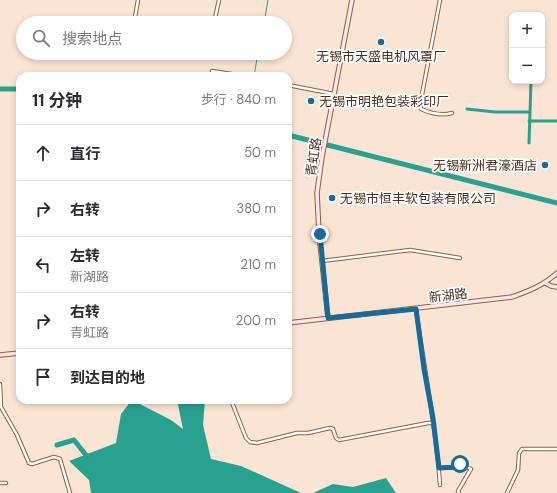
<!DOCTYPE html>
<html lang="zh">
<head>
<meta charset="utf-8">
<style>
  body { margin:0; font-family:"DM Sans","Noto Sans SC",sans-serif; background:#f7f7f7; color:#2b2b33 }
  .controls { position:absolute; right:12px; top:12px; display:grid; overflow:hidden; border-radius:8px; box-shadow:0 2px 6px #0003 }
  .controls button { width:36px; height:36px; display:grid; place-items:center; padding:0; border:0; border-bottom:1px solid #e1e1e2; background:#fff; color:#2b2b33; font:20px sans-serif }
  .stop { position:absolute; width:12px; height:12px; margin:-9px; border:3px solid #176b9c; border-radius:50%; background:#fff }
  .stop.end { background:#176b9c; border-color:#fff; box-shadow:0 1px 4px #0008 }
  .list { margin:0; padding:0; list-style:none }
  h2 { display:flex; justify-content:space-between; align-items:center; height:52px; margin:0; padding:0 16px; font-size:17px }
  h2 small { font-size:13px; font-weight:400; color:#7c7c81 }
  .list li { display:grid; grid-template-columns:26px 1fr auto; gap:12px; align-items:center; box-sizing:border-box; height:56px; padding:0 16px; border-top:1px solid #e1e1e2 }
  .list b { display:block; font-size:15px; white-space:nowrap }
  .list p { margin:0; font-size:13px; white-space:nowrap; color:#7c7c81 }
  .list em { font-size:13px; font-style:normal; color:#7c7c81 }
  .icon { flex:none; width:22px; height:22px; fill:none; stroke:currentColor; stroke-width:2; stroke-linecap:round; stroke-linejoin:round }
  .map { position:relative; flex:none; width:557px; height:493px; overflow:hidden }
  .search { position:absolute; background:#fff; box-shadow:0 2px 6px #0003; left:16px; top:16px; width:276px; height:44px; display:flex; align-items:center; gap:10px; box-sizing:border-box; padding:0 14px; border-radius:22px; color:#7c7c81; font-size:15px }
  .panel { position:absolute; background:#fff; box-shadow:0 2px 6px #0003; left:16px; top:72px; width:276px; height:332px; border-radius:12px }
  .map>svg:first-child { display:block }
</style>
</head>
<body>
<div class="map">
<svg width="557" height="493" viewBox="0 0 557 493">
  <rect width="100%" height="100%" fill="#fae5d4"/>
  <path fill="#29a190" d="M 132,400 L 171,420 L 183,429 L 177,400 L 205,400 L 203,425 L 211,459 L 241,466 L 301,493 L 91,493 L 89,480 L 69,461 L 116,443 L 121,414 Z
    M 386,478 L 396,493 L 313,493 L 333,484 L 353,487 Z"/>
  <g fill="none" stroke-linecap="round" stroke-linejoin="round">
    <path stroke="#29a190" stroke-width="1" d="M 264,23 L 268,0
      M 254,76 L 258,53"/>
    <path stroke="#29a190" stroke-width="3" d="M 467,109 L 495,112 L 530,112
      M 529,121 L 557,121
      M 529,143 L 531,81"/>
    <path stroke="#29a190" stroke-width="5" d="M 0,89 L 20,89
      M 288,135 L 557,203
      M 57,445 L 74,440 L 90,460"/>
    <defs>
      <path id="street" d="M 440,0 L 420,105 L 421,109 C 430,113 442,116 452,113
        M 134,23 L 138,0
        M 214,23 L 219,0
        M 212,71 L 244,76
        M 288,85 L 334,94
        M 322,261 L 410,250 L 460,258
        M 416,309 C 424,368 436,426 440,485
        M 0,384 L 1,407 L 17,435 L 29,463 L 32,464 L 54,457 L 60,459 L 70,493
        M 231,400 L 246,438 L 250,442 L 257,443 L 297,433 L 308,433 L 330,428 L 333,429 L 336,438 L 339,440 L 428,423 L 433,423
        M 439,468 L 457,467 L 460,464 L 471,469 L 458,491 L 459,493
        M 0,483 L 6,483
        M 507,493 L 518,470 L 519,453 L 522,449 L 557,449"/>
      <path id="secondary" d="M 545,283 L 551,286 L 557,287
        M 328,318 L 319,234 L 317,193 L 322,157 L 352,0
        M 288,323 L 512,297 C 529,291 544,285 557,273
        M 0,355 L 20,353"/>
    </defs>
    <use href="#street" stroke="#8f623a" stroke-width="4.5"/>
    <use href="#secondary" stroke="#8f623a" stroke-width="5.5"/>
    <use href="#street" stroke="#fff" stroke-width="2.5"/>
    <use href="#secondary" stroke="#fee4ec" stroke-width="3.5"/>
  </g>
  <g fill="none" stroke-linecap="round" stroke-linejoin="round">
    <path stroke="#176b9c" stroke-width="5" d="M 320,234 L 328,318 L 416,309 L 424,369 L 433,418 L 439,468 L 457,467 L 460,464"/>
  </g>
  <g fill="#176b9c" stroke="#fff" stroke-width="1.5">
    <circle cx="381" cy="42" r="4"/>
    <circle cx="311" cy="101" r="4"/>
    <circle cx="545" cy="165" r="4"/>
    <circle cx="332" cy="198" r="4"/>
  </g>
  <g text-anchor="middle" stroke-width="3.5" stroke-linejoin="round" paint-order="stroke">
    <g font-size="13" fill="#483322" stroke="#fff" text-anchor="start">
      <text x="381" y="61" text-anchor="middle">无锡市天盛电机风罩厂</text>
      <text x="319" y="106">无锡市明艳包装彩印厂</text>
      <text x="537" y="170" text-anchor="end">无锡新洲君濠酒店</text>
      <text x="340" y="203">无锡市恒丰软包装有限公司</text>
    </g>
    <g font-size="13" fill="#483322" stroke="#fff">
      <text transform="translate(313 157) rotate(-81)" y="5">青虹路</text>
      <text transform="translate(448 295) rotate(-7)" y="5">新湖路</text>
    </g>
  </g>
</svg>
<div class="controls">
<button>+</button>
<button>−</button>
</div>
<div class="stop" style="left:460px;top:464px"></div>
<div class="stop end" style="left:320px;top:234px"></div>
<div class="search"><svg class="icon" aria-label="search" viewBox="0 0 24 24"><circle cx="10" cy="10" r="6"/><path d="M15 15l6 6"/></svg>搜索地点</div>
<section class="panel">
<h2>11 分钟<small>步行 · 840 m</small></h2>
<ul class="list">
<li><svg class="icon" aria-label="ahead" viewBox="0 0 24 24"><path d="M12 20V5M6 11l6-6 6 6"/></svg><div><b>直行</b></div><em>50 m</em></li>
<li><svg class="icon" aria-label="right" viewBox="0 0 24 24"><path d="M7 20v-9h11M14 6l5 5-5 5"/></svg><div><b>右转</b></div><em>380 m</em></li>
<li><svg class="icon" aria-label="left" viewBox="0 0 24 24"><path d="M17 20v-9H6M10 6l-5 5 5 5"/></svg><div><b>左转</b><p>新湖路</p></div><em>210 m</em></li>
<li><svg class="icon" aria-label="right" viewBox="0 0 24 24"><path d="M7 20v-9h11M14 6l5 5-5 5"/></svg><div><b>右转</b><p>青虹路</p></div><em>200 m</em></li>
<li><svg class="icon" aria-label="arrive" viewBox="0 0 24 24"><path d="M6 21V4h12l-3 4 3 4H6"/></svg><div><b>到达目的地</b></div></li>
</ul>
</section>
</div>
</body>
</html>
